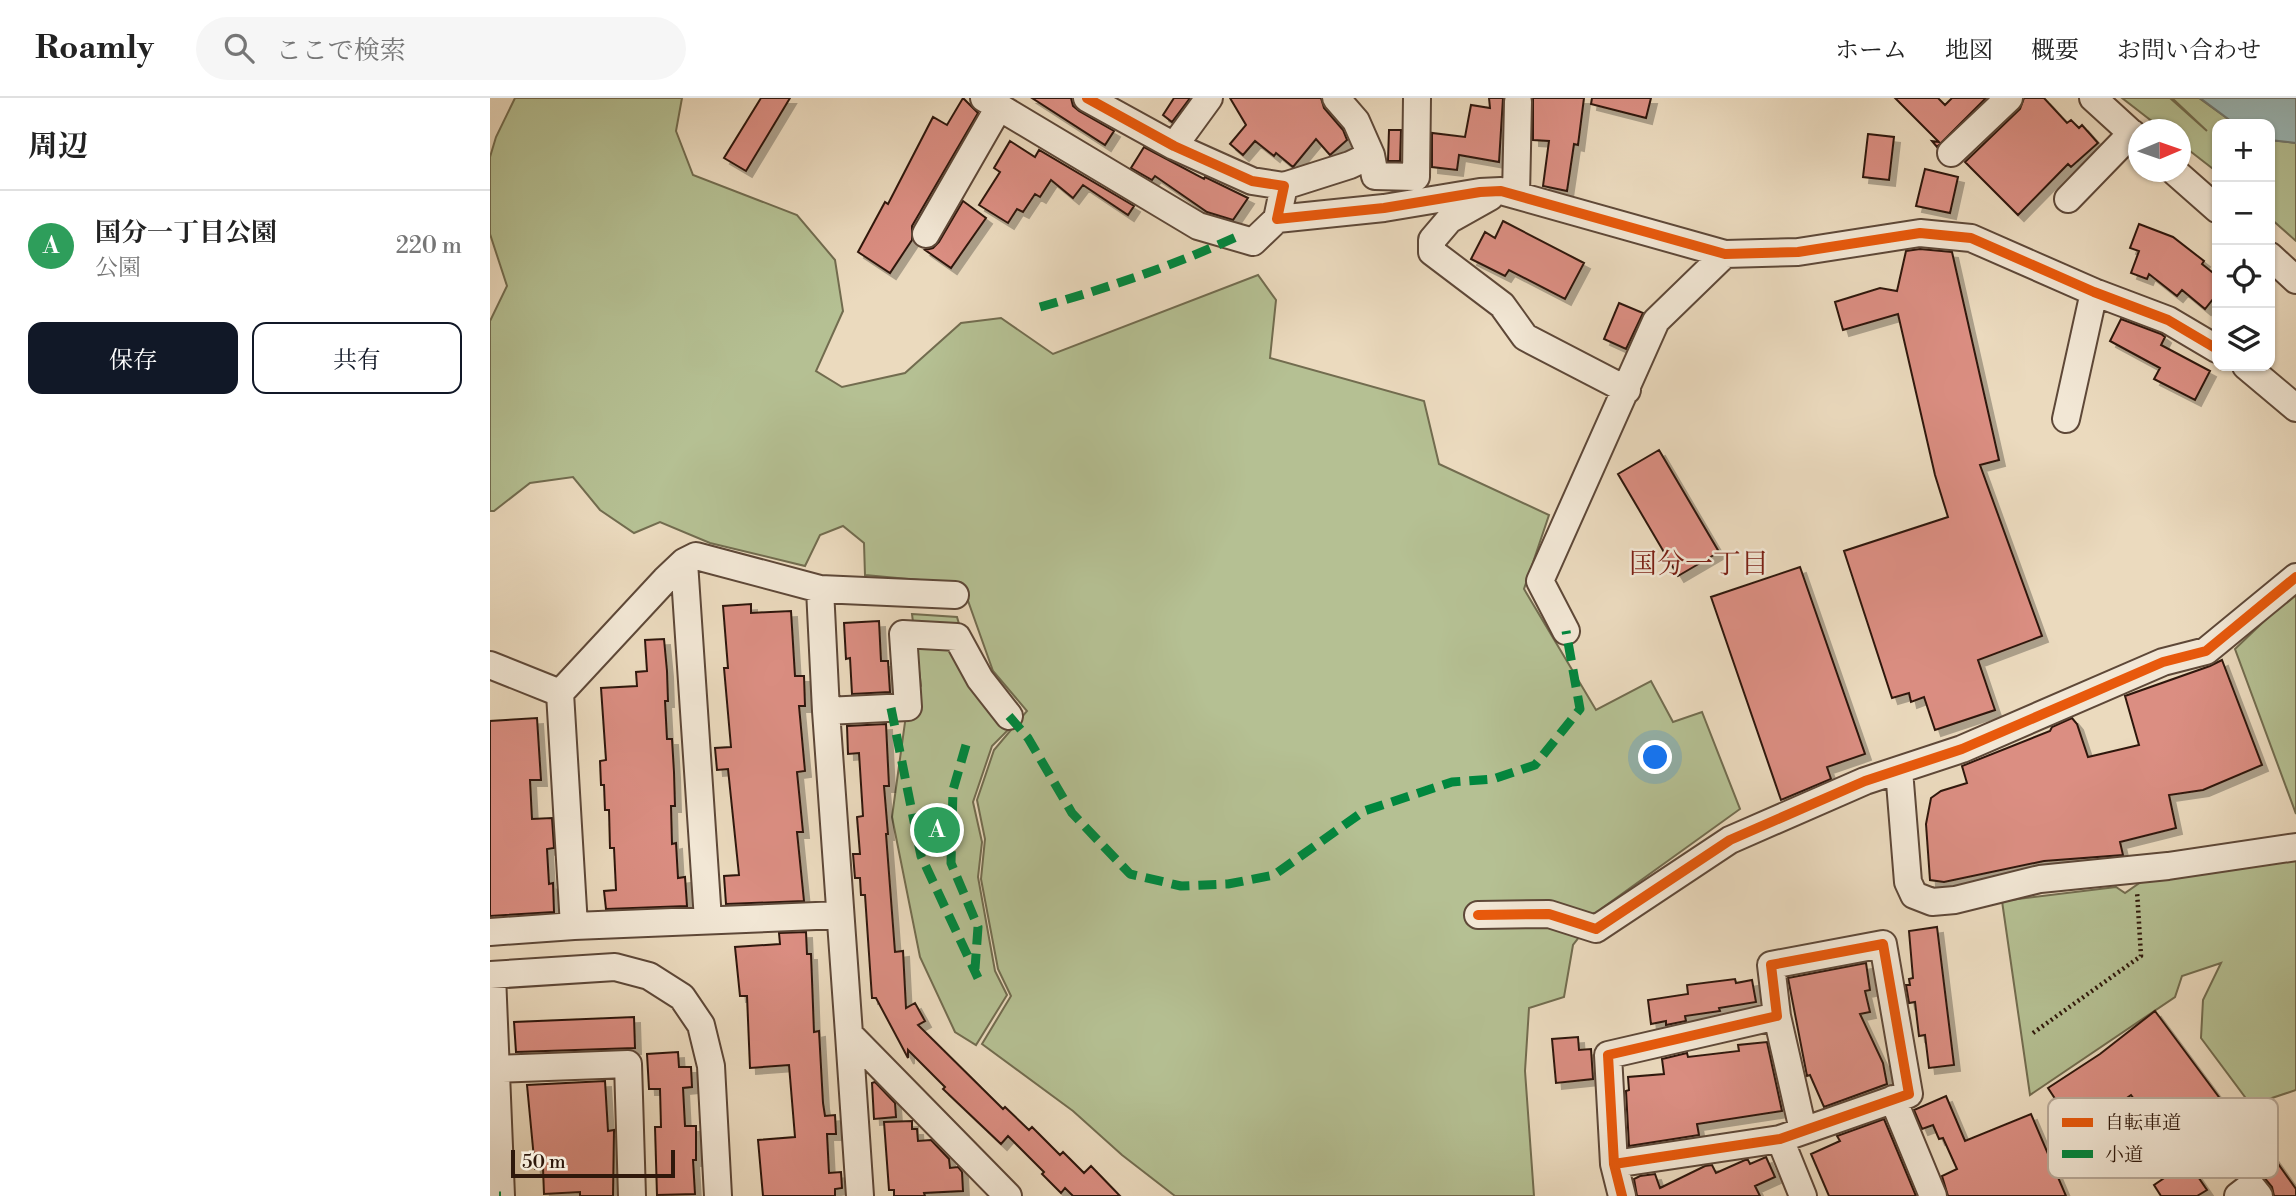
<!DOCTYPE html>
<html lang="ja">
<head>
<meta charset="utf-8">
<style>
  body { margin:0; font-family:"Libre Bodoni","Noto Serif JP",serif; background:#f6f6f6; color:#222 }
  .controls { position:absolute; right:21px; top:21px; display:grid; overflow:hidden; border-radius:14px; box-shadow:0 2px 5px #0004 }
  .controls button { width:63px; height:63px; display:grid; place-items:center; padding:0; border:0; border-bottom:2px solid #e0e0e0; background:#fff; color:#222; font:35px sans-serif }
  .compass { position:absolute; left:1638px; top:21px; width:63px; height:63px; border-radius:50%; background:#fff; box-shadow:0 2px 5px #0004; rotate:88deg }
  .scale { position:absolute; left:21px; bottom:18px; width:164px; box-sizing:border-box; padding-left:7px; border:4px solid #2f180b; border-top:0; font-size:19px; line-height:24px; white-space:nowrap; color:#2f180b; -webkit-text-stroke:5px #f2e7d5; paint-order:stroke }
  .you { position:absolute; left:1166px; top:660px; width:24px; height:24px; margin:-18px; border:5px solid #fff; border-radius:50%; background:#1a73e8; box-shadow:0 0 0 10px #1a73e833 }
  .badge { display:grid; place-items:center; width:46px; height:46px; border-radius:50%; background:#111827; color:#fff; font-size:23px; font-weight:700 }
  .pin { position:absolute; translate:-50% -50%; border:4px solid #fff; box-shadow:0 2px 7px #0006 }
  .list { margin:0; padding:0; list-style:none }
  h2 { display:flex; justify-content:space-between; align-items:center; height:91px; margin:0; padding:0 28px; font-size:30px }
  h2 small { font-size:23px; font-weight:400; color:#767676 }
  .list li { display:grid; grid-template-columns:46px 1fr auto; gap:21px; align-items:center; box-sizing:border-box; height:112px; padding:0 28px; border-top:2px solid #e0e0e0 }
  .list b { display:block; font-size:26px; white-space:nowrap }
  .list p { margin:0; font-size:23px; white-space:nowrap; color:#767676 }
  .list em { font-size:23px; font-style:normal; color:#767676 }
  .actions { display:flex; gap:14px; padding:21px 28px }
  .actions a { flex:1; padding:16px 0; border:2px solid #111827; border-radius:14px; text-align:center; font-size:24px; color:#111827 }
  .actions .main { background:#111827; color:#fff }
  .icon { flex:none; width:38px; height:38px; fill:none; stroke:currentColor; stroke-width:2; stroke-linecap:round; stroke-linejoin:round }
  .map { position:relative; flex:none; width:1806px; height:1098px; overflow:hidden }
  header { display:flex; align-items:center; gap:42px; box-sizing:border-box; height:98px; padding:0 35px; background:#fff; border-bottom:2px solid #e0e0e0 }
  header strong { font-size:33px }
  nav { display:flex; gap:38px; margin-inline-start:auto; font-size:24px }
  .search { width:490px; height:63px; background:#f6f6f6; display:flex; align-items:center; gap:18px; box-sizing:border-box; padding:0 24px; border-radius:38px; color:#767676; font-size:26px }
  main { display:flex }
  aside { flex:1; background:#fff }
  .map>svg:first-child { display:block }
</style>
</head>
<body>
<header>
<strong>Roamly</strong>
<div class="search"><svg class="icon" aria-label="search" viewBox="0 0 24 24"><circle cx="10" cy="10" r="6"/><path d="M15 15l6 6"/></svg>ここで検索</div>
<nav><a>ホーム</a><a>地図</a><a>概要</a><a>お問い合わせ</a></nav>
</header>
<main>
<aside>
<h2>周辺<small></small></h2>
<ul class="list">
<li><span class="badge" style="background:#2e9e5b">A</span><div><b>国分一丁目公園</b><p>公園</p></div><em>220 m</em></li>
</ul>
<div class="actions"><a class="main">保存</a><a>共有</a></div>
</aside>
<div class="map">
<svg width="1806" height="1098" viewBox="0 0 1806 1098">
  <defs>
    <filter id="shadow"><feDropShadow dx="6" dy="6" stdDeviation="0" flood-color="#0004"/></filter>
  </defs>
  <rect width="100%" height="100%" fill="#ebdabe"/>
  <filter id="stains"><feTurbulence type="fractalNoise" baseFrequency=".00286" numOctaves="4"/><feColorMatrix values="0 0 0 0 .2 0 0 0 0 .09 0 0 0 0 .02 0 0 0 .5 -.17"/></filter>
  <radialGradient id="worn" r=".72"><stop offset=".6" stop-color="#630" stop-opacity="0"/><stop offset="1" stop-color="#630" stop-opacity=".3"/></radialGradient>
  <path fill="#b5c093" stroke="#726c4f" stroke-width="2" d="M 25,0 L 192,0 L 186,33 L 203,77 L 307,117 L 345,162 L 353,213 L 326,273 L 352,289 L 415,275 L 471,225 L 511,220 L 563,256 L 768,177 L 786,202 L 780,260 L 934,303 L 949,366 L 1059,417 L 1034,491 L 1106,612 L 1161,583 L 1183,624 L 1212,614 L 1250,711 L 1111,811 L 1083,847 L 1074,899 L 1039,910 L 1035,973 L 1044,1098 L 685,1098 L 632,1057 L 583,1013 L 492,946 L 521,898 L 508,871 L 491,781 L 495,741 L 487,702 L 504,652 L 537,613 L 503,573 L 472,486 L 375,477 L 374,445 L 353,428 L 330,437 L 315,468 L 220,445 L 170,424 L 144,435 L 110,412 L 83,379 L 40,385 L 4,413 L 0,413 L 0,223 L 17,188 L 0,136 L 0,59 L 6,39 Z
    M 1632,0 L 1680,0 L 1717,33 L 1682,0 L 1709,0 L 1745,26 L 1727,26 L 1727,74 L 1691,46 L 1690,32 L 1672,31 Z
    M 1780,42 L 1806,45 L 1806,143 L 1780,120 Z
    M 1806,496 L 1806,716 L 1745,551 L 1793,505 Z
    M 422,516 L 467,519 L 486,585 L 521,629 L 502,648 L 483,704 L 492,744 L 488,779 L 505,873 L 517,897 L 486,947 L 465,934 L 430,859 L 402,719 L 419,595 L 431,588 Z
    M 1806,757 L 1806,992 L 1761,1007 L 1711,940 L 1713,902 L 1731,865 L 1692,878 L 1685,899 L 1540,997 L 1512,803 L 1626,789 L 1635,795 L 1661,777 Z"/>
  <path fill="#9ab9b9" stroke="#6f7973" stroke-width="2" d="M 1710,0 L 1806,0 L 1806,45 L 1780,42 L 1780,26 L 1745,26 Z"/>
  <path fill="#db8e82" stroke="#2f180b" stroke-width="2" filter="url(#shadow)" d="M 271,0 L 300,0 L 256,73 L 234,60 Z
    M 473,0 L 488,15 L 422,128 L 422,142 L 400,175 L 368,154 L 395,104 L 398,106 L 443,19 L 457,27 Z
    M 542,0 L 581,0 L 583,8 L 589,13 L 624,33 L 615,47 Z
    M 684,0 L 700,0 L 682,24 L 673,17 Z
    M 740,0 L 831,0 L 834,10 L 853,32 L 857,42 L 840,57 L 826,41 L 803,69 L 786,55 L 784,58 L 765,43 L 753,57 L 740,46 L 756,27 Z
    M 999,0 L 1013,0 L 1009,64 L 969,57 L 967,72 L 942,69 L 942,35 L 975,39 L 981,7 L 1000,10 Z
    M 1043,0 L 1094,0 L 1088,47 L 1084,46 L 1077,93 L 1053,88 L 1059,43 L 1043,42 Z
    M 1102,0 L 1161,0 L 1156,20 L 1101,6 Z
    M 1405,0 L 1448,0 L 1455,7 L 1462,0 L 1496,0 L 1447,49 L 1442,43 L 1449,44 Z
    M 1534,0 L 1554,0 L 1577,25 L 1581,22 L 1589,30 L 1592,27 L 1608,45 L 1581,69 L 1578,66 L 1528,117 L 1475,64 L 1530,11 Z
    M 899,32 L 911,32 L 910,63 L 898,63 Z
    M 1378,36 L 1404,39 L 1399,82 L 1373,79 Z
    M 520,43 L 545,59 L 549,52 L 644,108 L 638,117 L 593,87 L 583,100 L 561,82 L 550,99 L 545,96 L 533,114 L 527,111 L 518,125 L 489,107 L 510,74 L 504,70 Z
    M 654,49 L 714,81 L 715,79 L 758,100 L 743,122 L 717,114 L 665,78 L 662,82 L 641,70 Z
    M 1435,71 L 1468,79 L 1460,115 L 1426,108 Z
    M 473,103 L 496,120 L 461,170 L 435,152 L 443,150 L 449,144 Z
    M 1013,123 L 1094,165 L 1075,201 L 1019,172 L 1015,178 L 981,161 L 995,134 L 1005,140 Z
    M 1649,126 L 1683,139 L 1714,163 L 1712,166 L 1727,178 L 1727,196 L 1715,211 L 1692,192 L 1687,198 L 1659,176 L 1657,181 L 1641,175 L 1649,153 L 1640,150 Z
    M 1430,151 L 1462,154 L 1509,362 L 1490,367 L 1552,538 L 1488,562 L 1505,612 L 1445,632 L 1434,599 L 1421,604 L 1419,595 L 1402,600 L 1354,453 L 1458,419 L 1445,377 L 1408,216 L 1353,232 L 1345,204 L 1390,190 L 1407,193 L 1416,153 Z
    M 1129,205 L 1153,215 L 1136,251 L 1114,241 Z
    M 1631,221 L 1671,236 L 1675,239 L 1671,247 L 1720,273 L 1705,302 L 1664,281 L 1670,270 L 1620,243 Z
    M 1169,352 L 1229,454 L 1188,478 L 1128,376 Z
    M 1310,469 L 1375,656 L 1337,669 L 1341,681 L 1291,702 L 1221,499 Z
    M 261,506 L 261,515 L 301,513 L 305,578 L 314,578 L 315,608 L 309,608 L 315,673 L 307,674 L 313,734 L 307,734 L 314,803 L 236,806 L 234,778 L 249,777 L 238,671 L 227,672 L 225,650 L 241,649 L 234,570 L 238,570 L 233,508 Z
    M 389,523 L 391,563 L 398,563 L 400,594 L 362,596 L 360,560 L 356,561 L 354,525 Z
    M 174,541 L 177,573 L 178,603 L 175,603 L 177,641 L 182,641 L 184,674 L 185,708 L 181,708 L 182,746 L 186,745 L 188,780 L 195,779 L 197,808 L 116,811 L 114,793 L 126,792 L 124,750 L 120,750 L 119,712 L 115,712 L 114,687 L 111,687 L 110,663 L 116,662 L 111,590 L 147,588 L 146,574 L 157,573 L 155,542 Z
    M 1732,562 L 1772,667 L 1713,692 L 1679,697 L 1686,730 L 1630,744 L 1633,757 L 1554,763 L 1454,784 L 1440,782 L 1436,726 L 1441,700 L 1451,693 L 1477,685 L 1472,668 L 1560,633 L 1562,629 L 1582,620 L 1587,626 L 1598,659 L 1649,647 L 1635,598 L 1720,568 Z
    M 47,620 L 51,682 L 40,682 L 42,721 L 62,720 L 64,750 L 57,751 L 59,786 L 63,785 L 64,814 L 0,818 L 0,623 Z
    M 396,626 L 399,688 L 394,688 L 398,736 L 396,736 L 405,854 L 413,853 L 416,910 L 425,905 L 435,923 L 428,927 L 513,1011 L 515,1009 L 539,1032 L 542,1029 L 570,1057 L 573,1054 L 594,1075 L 601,1068 L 630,1098 L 583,1098 L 575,1090 L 571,1095 L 552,1076 L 554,1074 L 518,1038 L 511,1046 L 453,991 L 455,989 L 418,952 L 418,960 L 386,900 L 382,900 L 375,797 L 371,797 L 370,780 L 365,780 L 363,756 L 370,756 L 367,719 L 373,718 L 369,655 L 358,656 L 357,628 Z
    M 1447,829 L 1464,967 L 1439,970 L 1435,937 L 1429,938 L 1425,904 L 1419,905 L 1416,887 L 1420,887 L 1419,881 L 1423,880 L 1419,833 Z
    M 316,834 L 317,856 L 321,856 L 324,934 L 329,933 L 333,1005 L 335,1018 L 345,1017 L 346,1036 L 337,1036 L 339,1075 L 351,1074 L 352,1090 L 345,1091 L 345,1098 L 273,1098 L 268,1042 L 305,1039 L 299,967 L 260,970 L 257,898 L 250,898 L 245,849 L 290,846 L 289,835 Z
    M 1376,865 L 1380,892 L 1375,893 L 1380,914 L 1370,916 L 1393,965 L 1397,986 L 1334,1009 L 1320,977 L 1317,978 L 1298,880 Z
    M 1245,881 L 1246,885 L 1262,882 L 1266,904 L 1229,910 L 1230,913 L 1195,918 L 1196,923 L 1176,927 L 1176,923 L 1161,926 L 1158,902 L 1198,896 L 1197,887 Z
    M 1665,913 L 1740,1014 L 1684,1055 L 1641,997 L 1587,1034 L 1558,990 L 1610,956 Z
    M 144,919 L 145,950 L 26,954 L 24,924 Z
    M 1088,939 L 1089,952 L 1101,951 L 1103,981 L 1066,985 L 1062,941 Z
    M 1277,944 L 1292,1013 L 1207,1026 L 1209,1037 L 1139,1048 L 1136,993 L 1139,992 L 1138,979 L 1174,976 L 1172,961 L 1197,955 L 1198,959 L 1249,953 L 1248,947 Z
    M 188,954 L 189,969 L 201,969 L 202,989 L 193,990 L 195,1028 L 206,1028 L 206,1062 L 203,1062 L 205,1096 L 167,1097 L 165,1029 L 171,1029 L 170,991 L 159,991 L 157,956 Z
    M 115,983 L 118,1033 L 124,1032 L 123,1098 L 90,1098 L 90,1094 L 54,1096 L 53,1070 L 45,1071 L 37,987 Z
    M 385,984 L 405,1005 L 406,1019 L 384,1021 L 382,985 Z
    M 1456,998 L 1475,1043 L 1541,1016 L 1576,1098 L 1458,1098 L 1452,1078 L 1467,1071 L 1453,1040 L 1449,1041 L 1443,1027 L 1432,1031 L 1424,1012 Z
    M 1394,1021 L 1426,1098 L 1339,1098 L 1321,1056 L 1350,1043 L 1347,1038 Z
    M 422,1023 L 422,1031 L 427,1031 L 428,1043 L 441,1042 L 459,1061 L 460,1070 L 468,1069 L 472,1074 L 473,1093 L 434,1095 L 435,1098 L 404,1098 L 404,1092 L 399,1092 L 394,1024 Z
    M 1777,1050 L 1806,1091 L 1806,1098 L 1784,1098 L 1782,1089 L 1773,1078 L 1762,1073 L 1757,1065 Z
    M 1276,1059 L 1285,1079 L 1265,1088 L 1270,1098 L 1147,1098 L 1144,1081 L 1150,1078 L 1165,1076 L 1170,1090 L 1215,1068 L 1222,1067 L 1226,1075 L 1255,1062 L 1258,1062 L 1260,1066 Z
    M 1698,1064 L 1717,1092 L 1707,1098 L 1671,1098 L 1664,1087 Z"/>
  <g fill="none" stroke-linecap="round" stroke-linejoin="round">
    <defs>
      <path id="minor" d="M 494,0 L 708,128 L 763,144 L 787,121
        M 597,0 L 684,48 L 762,83 L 794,88 L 787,121 L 894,110 L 990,94 L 1011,93 L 1235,156 L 1308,154 L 1430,135 L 1481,140 L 1604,194 L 1678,222 L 1727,251
        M 846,0 L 866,23 L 881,57
        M 1603,0 L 1648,41
        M 684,48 L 719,0
        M 1461,55 L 1519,0
        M 1685,74 L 1727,111
        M 794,88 L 860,67 L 881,57 L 885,78 L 926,79 L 927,0
        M 1026,97 L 1028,4
        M 1000,99 L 959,122 L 942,142 L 942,154 L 1012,207 L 1035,239 L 1137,292
        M 1578,101 L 1642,35
        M 436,136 L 509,9
        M 1780,158 L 1806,182
        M 1756,268 L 1806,310
        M 1576,321 L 1604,194
        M 194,464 L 218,822
        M 330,491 L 336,613 L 359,936 L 518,1098
        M 1076,533 L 1050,483 L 1166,223 L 1235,156
        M 0,567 L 70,595
        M 336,613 L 418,609 L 413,536 L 467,539 L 490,581 L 519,618
        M 1409,672 L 1418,784 L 1424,797 L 1442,804 L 1465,802 L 1550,781 L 1678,768 L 1806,749
        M 988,817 L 1059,816 L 1106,831 L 1240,742 L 1375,683 L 1472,651 L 1673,564 L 1716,553 L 1806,479
        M 84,828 L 70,595 L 175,482 L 194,464 L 206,458 L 330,491 L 465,497
        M 0,834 L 84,828 L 350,817
        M 0,877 L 125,869 L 159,878 L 192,899 L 211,927 L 221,968 L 228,1098
        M 2,877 L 11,1098
        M 1287,918 L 1313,1032
        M 359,936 L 370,1098
        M 5,971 L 138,966 L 142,1098
        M 1403,1001 L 1443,1098
        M 1290,1041 L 1313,1098
        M 1124,1066 L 1290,1041 L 1419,996 L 1393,846 L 1281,867 L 1287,918 L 1118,957 L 1124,1066 L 1132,1098
        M 1748,1098 L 1761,1088 L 1769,1098"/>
    </defs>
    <use href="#minor" stroke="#5e4838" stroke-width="30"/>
    <path stroke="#2f180b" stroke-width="4.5" stroke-dasharray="2 3.5" stroke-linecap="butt" d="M 1543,935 L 1651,858 L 1647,793"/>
    <use href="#minor" stroke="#f2e7d5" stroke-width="26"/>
    <path stroke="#00873e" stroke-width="9" stroke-dasharray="18 9" stroke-linecap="butt" d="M 550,209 C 618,190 682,168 746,139
      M 401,610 L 431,758 L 488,880
      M 519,618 L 538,640 L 582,715 L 640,776 L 691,788 L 738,786 L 784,777 L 874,713 L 962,684 L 1003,681 L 1045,667 L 1090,611 L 1076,533
      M 476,647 L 463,692 L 461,765 L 488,829 L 485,871
      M 9,1098 L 11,1098"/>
    <defs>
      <path id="cycleway" d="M 597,0 L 684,48 L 762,83 L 794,88 L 787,121 L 894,110 L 990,94 L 1011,93 L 1235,156 L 1308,154 L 1430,135 L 1481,140 L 1604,194 L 1678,222 L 1727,251
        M 988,817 L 1059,816 L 1106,831 L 1240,742 L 1375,683 L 1472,651 L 1673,564 L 1716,553 L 1806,479
        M 1124,1066 L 1290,1041 L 1419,996 L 1393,846 L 1281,867 L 1287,918 L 1118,957 L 1124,1066 L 1132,1098"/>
    </defs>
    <use href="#cycleway" stroke="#f2e7d5" stroke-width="15"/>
    <use href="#cycleway" stroke="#e8590c" stroke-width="10"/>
  </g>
  <g text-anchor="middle" stroke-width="5" stroke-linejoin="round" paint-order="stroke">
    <g font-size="28" fill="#7a1f14" stroke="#f2e7d5">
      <text x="1209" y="475">国分一丁目</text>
    </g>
  </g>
  <rect x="1558" y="1000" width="230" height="80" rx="10" fill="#f2e7d5" stroke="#b8a998" stroke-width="2"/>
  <rect x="1572" y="1020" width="31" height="9" fill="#e8590c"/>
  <rect x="1572" y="1052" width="31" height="8" fill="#00873e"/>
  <g font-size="19" fill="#2f180b">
    <text x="1615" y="1031">自転車道</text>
    <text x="1615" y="1063">小道</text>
  </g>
  <rect width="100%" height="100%" filter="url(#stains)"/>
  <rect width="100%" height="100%" fill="url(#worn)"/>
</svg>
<div class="controls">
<button>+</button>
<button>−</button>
<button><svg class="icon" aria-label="locate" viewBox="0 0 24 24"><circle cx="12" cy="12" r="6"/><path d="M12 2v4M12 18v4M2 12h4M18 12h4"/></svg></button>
<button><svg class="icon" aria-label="layers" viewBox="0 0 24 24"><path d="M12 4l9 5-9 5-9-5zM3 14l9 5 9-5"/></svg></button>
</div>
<svg class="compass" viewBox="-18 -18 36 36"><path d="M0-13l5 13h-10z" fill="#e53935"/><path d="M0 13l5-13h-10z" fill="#767676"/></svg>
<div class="scale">50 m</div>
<div class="you"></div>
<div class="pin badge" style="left:447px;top:732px;background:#2e9e5b">A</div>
</div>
</main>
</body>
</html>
